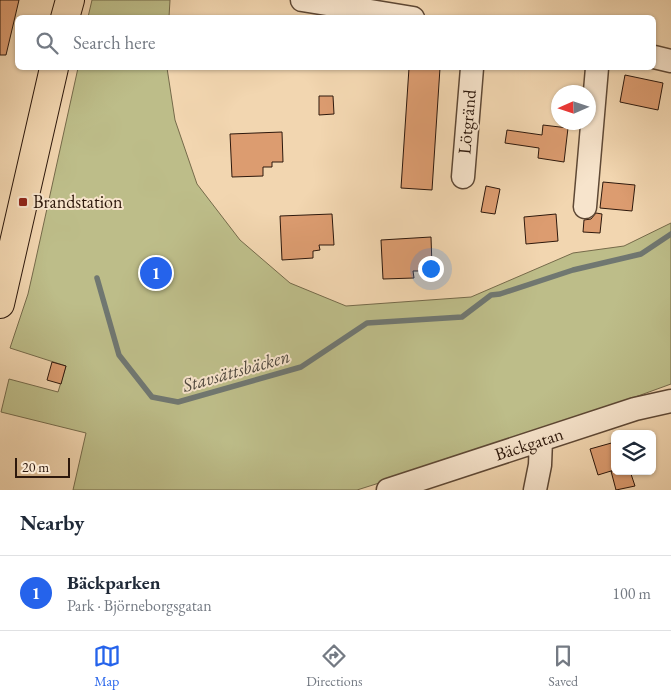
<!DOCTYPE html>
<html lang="en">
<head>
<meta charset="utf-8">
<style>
  body { margin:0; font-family:"EB Garamond",serif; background:#f2f2f3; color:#1f2937 }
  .controls { position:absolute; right:15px; bottom:15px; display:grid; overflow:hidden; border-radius:8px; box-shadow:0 1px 4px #0004 }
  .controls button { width:45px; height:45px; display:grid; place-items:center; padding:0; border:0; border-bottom:1px solid #e0e1e3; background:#fff; color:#1f2937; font:25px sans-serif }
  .compass { position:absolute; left:551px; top:85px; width:45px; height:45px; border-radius:50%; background:#fff; box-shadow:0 1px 4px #0004; rotate:267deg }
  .scale { position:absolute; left:15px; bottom:12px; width:55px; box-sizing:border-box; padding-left:5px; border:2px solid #2d180c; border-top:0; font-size:14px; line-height:18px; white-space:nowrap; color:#2d180c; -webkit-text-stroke:4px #f7e4cc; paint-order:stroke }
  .you { position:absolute; left:430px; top:268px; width:18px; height:18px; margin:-12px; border:4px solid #fff; border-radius:50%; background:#1a73e8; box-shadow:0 0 0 8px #1a73e833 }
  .badge { display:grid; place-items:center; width:32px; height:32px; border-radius:50%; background:#2563eb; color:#fff; font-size:16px; font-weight:700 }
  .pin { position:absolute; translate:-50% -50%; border:2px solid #fff; box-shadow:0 1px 5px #0006 }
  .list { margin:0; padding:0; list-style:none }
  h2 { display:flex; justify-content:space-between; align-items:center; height:65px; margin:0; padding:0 20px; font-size:21px }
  h2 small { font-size:16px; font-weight:400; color:#747a83 }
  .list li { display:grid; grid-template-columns:32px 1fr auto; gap:15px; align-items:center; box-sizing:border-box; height:75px; padding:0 20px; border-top:1px solid #e0e1e3 }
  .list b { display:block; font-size:19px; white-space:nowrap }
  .list p { margin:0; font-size:16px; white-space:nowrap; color:#747a83 }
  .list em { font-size:16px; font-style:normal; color:#747a83 }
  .icon { flex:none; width:28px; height:28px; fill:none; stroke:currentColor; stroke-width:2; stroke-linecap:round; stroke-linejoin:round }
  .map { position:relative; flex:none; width:671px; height:490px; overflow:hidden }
  .search { position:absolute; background:#fff; box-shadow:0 1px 4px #0004; left:15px; right:15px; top:15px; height:55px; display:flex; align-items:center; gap:12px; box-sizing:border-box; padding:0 18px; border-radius:8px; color:#747a83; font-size:19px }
  .sheet { height:140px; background:#fff }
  nav { display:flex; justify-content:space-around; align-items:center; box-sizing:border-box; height:70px; border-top:1px solid #e0e1e3; background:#fff; font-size:14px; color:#747a83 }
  nav a { display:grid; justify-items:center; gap:2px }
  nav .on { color:#2563eb }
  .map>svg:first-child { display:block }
</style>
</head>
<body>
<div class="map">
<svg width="671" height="490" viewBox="0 0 671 490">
  <rect width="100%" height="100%" fill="#f2d6b0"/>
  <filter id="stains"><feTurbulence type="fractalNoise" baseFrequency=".004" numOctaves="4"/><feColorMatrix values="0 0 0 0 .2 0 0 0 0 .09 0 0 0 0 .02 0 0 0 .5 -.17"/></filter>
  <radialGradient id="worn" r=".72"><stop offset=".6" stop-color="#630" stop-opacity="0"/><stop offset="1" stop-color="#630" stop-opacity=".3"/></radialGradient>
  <path fill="#bdbd89" stroke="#756a4a" d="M 92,0 L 170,0 L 169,17 L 88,17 Z
    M 78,68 L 167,68 L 175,120 L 197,184 L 240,240 L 290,283 L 346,306 L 471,297 L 573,253 L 624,246 L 671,223 L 671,384 L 525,437 L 357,490 L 73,490 L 86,433 L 1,412 L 9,379 L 58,392 L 66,366 L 10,348 L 28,294 L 35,263 Z"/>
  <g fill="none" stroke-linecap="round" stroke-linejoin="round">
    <path stroke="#707771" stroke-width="5.5" d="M 97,278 L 119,355 L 152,397 L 178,402 L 301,367 L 367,323 L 462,317 L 491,295 L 500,294 L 573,270 L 641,254 L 671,234"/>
  </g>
  <path fill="#dc9c70" stroke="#2d180c" d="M 0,0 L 19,0 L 6,55 L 0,55 Z
    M 409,68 L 440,68 L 432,190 L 401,188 Z
    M 625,75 L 663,83 L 658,110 L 620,102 Z
    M 319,96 L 333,96 L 334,114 L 319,115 Z
    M 543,125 L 568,128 L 564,162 L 538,158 L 539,148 L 505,143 L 507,130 L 542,135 Z
    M 282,132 L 283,162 L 272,162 L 272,167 L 263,167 L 263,176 L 232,177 L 230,134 Z
    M 603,182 L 635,185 L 632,211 L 600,208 Z
    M 486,186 L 500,189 L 495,214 L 481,212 Z
    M 596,213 L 602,214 L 600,233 L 583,232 L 584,220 L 591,219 Z
    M 332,214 L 334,245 L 319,245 L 320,250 L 313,251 L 313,258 L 282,260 L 280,216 Z
    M 556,214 L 558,241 L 526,244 L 524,217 Z
    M 431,237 L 432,266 L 419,266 L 419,271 L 413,271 L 414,278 L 383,279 L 381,240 Z
    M 52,362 L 66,366 L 61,384 L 47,380 Z
    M 615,442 L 615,470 L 611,471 L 630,471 L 635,486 L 616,490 L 611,471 L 598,475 L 590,449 Z"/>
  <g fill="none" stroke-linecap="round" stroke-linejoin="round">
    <defs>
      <path id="minor" d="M 302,0 L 413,18
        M 654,57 L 671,61
        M 463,177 L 472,68
        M 585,207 L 597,68
        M 388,490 L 635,409 L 671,401
        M 535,490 L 540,465 L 541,440"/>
      <path id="highway" d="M 65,18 L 70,0
        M 0,304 L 54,68"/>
    </defs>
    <use href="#minor" stroke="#5e4835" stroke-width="25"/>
    <use href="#highway" stroke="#2d180c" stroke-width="30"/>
    <use href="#minor" stroke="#f7e4cc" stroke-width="22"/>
    <use href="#highway" stroke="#f2d6b0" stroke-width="28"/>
  </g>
  <rect fill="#8f2418" stroke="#f7e4cc" stroke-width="2" x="18" y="197" width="10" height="10" rx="2.5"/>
  <g text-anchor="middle" stroke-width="4" stroke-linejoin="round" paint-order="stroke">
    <g font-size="18" fill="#2d180c" stroke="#f7e4cc">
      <text transform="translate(467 122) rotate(-85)" y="6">Lötgränd</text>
      <text transform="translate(529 444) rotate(-18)" y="6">Bäckgatan</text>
    </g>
    <g font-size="18" fill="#2d180c" stroke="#f7e4cc" text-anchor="start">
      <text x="33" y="208">Brandstation</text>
    </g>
    <g font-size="19" font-style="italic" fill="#4f483e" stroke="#f7e4cc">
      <text transform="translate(236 370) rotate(-16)" y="7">Stavsättsbäcken</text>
    </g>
  </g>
  <rect width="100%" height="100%" filter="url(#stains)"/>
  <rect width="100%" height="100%" fill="url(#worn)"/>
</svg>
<div class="controls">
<button><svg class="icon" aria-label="layers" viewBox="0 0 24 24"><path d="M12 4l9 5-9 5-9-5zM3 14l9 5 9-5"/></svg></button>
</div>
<svg class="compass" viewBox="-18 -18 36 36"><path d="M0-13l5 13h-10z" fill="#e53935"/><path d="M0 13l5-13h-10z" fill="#747a83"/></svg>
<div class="scale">20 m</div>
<div class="you"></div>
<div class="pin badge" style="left:156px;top:273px">1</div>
<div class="search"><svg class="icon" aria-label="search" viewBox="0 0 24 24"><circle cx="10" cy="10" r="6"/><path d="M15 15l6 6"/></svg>Search here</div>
</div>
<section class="sheet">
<h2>Nearby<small></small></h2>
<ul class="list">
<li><span class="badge">1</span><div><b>Bäckparken</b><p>Park · Björneborgsgatan</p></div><em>100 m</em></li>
</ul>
</section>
<nav>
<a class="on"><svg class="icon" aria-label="map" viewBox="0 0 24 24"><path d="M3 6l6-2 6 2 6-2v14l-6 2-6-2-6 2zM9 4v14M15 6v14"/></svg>Map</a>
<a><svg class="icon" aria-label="directions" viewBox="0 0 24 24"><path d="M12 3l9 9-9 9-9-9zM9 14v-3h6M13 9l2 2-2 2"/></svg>Directions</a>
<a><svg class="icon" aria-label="saved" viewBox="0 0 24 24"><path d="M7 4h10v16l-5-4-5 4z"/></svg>Saved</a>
</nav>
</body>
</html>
